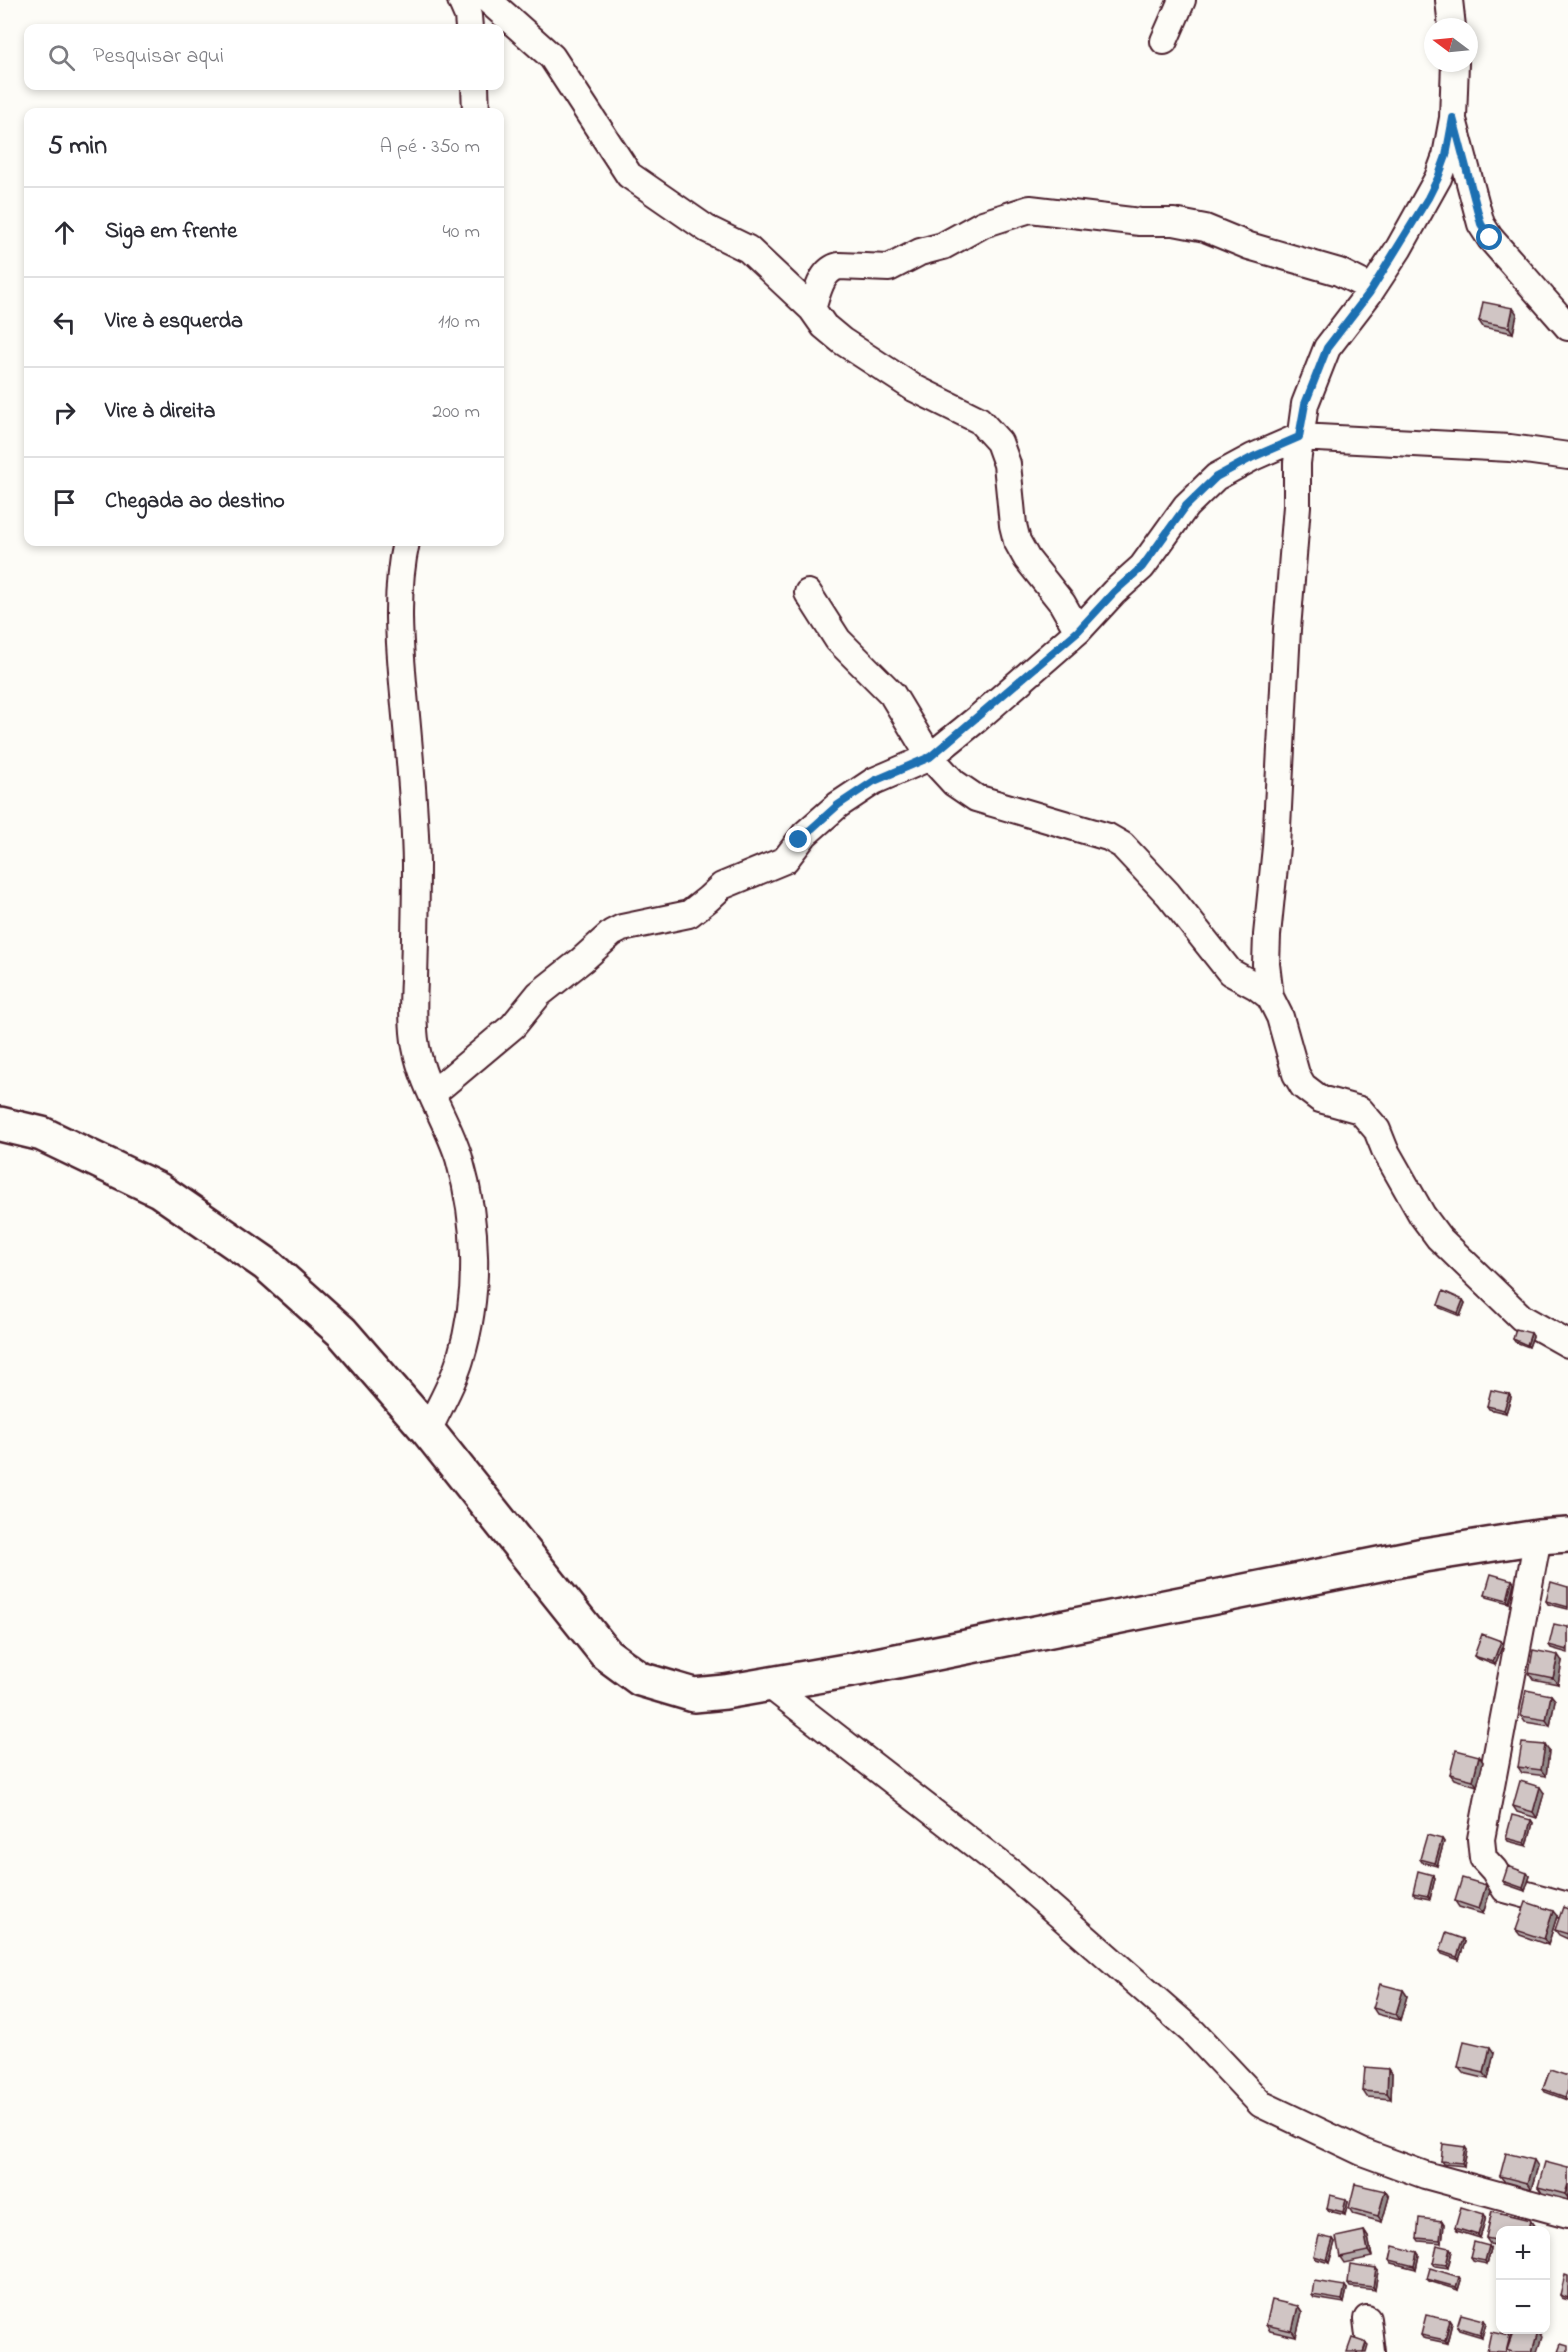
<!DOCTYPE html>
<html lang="pt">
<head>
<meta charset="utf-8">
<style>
  body { margin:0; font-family:"Indie Flower",sans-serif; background:#f2f2f3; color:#2b2b33 }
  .controls { position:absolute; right:18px; bottom:18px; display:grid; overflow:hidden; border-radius:12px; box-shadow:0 3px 9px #0003 }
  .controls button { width:54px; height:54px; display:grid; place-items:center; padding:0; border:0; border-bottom:2px solid #e1e1e2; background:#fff; color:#2b2b33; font:30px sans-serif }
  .compass { position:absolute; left:1424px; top:18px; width:54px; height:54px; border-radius:50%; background:#fff; box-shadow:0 3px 9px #0003; rotate:286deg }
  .stop { position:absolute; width:18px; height:18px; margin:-14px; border:4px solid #1f6fb2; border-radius:50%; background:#fff }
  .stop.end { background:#1f6fb2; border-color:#fff; box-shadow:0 2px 6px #0008 }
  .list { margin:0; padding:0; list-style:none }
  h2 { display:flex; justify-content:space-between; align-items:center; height:78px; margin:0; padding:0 24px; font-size:26px }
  h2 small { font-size:20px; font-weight:400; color:#7c7c81 }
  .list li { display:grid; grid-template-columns:39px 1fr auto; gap:18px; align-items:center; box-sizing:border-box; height:90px; padding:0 24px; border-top:2px solid #e1e1e2 }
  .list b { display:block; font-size:22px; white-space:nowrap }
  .list em { font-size:20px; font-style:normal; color:#7c7c81 }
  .icon { flex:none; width:33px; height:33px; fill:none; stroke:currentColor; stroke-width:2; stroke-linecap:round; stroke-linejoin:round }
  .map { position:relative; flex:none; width:1568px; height:2352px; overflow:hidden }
  .search { position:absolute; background:#fff; box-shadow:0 3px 9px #0003; left:24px; top:24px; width:480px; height:66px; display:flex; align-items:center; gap:15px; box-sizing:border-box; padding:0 21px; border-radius:12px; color:#7c7c81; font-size:22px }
  .panel { position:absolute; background:#fff; box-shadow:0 3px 9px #0003; left:24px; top:108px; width:480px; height:438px; border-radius:12px }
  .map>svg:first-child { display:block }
</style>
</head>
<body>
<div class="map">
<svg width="1568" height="2352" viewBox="0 0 1568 2352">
  <rect width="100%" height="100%" fill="#fdfcf7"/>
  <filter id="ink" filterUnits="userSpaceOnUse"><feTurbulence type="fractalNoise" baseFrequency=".0167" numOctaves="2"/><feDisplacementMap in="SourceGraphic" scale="12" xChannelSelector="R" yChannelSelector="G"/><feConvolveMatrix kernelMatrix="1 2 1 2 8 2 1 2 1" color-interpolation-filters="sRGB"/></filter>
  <g filter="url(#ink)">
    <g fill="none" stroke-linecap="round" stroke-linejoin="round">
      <defs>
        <path id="street" d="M 461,0 L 468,16 L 469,28
          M 488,0 L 552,57 L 629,175 L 707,229 L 748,249 L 812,309 L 824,326 L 842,341 L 914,388 L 979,420 L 999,442 L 1007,464 L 1013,525 L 1017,541 L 1027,559 L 1062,603 L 1078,631
          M 1449,0 L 1452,27
          M 1164,41 L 1182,0
          M 475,86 L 476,112
          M 1454,123 L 1481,224 L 1490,238 L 1568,327
          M 812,309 C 817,294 821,270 839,266 L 889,268 L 920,252 L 943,246 L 983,224 L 1030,209 L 1140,222 L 1174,222 L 1205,228 L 1249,246 L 1339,272 L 1361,283 L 1370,292
          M 406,542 C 394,595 400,651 405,705 C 410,758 415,811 416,864 C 416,902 415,941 414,979 C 413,1001 412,1025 416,1047 C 423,1086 447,1120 459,1158 C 478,1224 480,1294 460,1360 C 453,1384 438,1408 428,1431
          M 808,593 L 838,640 L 892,694 L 930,757 L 954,783 L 976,798 L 1108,837 L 1122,845 L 1168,894 L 1230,972 L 1256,986 L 1270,997 L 1280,1017 L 1296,1074 L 1303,1086 L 1320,1099 L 1360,1110 L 1377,1130 L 1385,1150 L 1422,1215 L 1439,1238 L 1522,1318 L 1568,1344
          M 1270,997 L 1266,964 L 1267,935 L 1276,847 L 1287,629 L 1297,506 L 1297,463 L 1305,404 L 1327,348 L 1370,292 L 1399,248 L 1438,178 L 1446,156 L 1453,118 L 1455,63
          M 432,1094 L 513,1026 L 539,994 L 582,960 L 612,933 L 622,928 L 689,914 L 708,899 L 722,886 L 785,860 L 805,834 L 838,805 L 874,781 L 930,757 L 977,719 L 1078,631 L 1114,592 L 1142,567 L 1186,506 L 1216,477 L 1253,457 L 1299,437 L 1510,448 L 1568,456
          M 1538,1537 L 1481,1839 L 1483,1858 L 1494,1870 L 1505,1889 L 1568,1906
          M 768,1684 L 1014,1875 L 1193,2032 L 1261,2104 L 1362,2152 L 1425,2175 L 1568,2214
          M 1367,2319 L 1371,2352"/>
        <path id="secondary" d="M 0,1124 L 42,1134 L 159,1190 L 266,1264 L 342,1332 L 428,1431 L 606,1654 L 640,1679 L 694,1695 L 725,1692 L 857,1669 L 1424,1555 L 1538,1537 L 1568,1535"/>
      </defs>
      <use href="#street" stroke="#4a1f2b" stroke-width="30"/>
      <use href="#secondary" stroke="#4a1f2b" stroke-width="38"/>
      <use href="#street" stroke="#fdfcf7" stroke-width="26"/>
      <use href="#secondary" stroke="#fdfcf7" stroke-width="33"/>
    </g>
    <path fill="#b3a9a9" stroke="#4a1f2b" stroke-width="1.5" d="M 1517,314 L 1513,333 L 1483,327 L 1479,321 Z
      M 1463,1300 L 1465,1303 L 1460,1316 L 1440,1308 L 1438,1305 Z
      M 1531,1333 L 1533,1336 L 1529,1347 L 1515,1342 L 1513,1339 Z
      M 1509,1394 L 1511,1397 L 1506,1413 L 1489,1409 L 1487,1406 Z
      M 1512,1580 L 1514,1583 L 1509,1603 L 1487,1597 L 1485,1594 Z
      M 1568,1587 L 1568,1609 L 1548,1604 L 1546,1601 Z
      M 1568,1627 L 1568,1653 L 1551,1648 L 1549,1645 Z
      M 1501,1641 L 1503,1644 L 1495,1665 L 1476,1658 L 1474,1656 Z
      M 1562,1661 L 1558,1684 L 1533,1679 L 1529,1673 Z
      M 1551,1695 L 1555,1700 L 1550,1726 L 1525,1722 L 1521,1716 Z
      M 1549,1751 L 1546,1776 L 1522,1773 L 1518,1767 Z
      M 1479,1756 L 1483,1762 L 1477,1786 L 1454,1779 L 1450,1774 Z
      M 1544,1793 L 1537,1818 L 1517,1812 L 1513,1806 Z
      M 1531,1820 L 1533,1823 L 1527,1846 L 1508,1841 L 1506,1838 Z
      M 1442,1839 L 1444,1842 L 1437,1866 L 1422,1862 L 1420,1859 Z
      M 1433,1875 L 1435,1878 L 1430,1899 L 1415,1896 L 1413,1893 Z
      M 1530,1876 L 1525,1891 L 1505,1884 L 1503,1881 Z
      M 1486,1885 L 1490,1891 L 1483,1914 L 1459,1907 L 1455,1901 Z
      M 1568,1909 L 1568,1939 L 1559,1935 L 1555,1930 Z
      M 1557,1916 L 1548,1945 L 1520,1935 L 1516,1930 Z
      M 1465,1942 L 1459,1960 L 1442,1954 L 1440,1951 Z
      M 1403,1990 L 1407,1996 L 1400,2020 L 1377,2014 L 1373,2008 Z
      M 1494,2053 L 1488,2079 L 1463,2073 L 1458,2067 Z
      M 1550,2070 L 1567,2100 L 1545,2092 L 1543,2089 Z
      M 1392,2074 L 1391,2099 L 1367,2097 L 1363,2091 Z
      M 1465,2147 L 1467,2150 L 1464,2166 L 1443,2164 L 1441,2161 Z
      M 1538,2166 L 1531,2189 L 1505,2182 L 1500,2176 Z
      M 1568,2168 L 1568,2200 L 1542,2193 L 1538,2187 Z
      M 1385,2191 L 1389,2197 L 1382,2222 L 1353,2214 L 1349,2208 Z
      M 1348,2202 L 1345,2215 L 1329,2211 L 1327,2208 Z
      M 1492,2211 L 1530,2220 L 1534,2226 L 1533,2230 L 1500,2230 L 1500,2246 L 1490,2244 L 1486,2238 Z
      M 1486,2217 L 1480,2238 L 1457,2231 L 1455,2228 Z
      M 1442,2221 L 1444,2224 L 1442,2243 L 1419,2241 L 1417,2238 Z
      M 1364,2231 L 1368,2237 L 1372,2257 L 1344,2263 L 1340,2257 Z
      M 1333,2239 L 1335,2242 L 1329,2263 L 1316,2259 L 1314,2256 Z
      M 1489,2246 L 1491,2249 L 1487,2264 L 1472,2261 L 1470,2258 Z
      M 1452,2251 L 1448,2268 L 1435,2266 L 1433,2263 Z
      M 1417,2252 L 1419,2255 L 1416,2269 L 1392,2263 L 1390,2260 Z
      M 1378,2271 L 1375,2290 L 1350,2287 L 1348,2284 Z
      M 1568,2276 L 1568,2300 L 1562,2298 L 1560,2295 Z
      M 1459,2277 L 1461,2280 L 1458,2290 L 1429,2281 L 1427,2279 Z
      M 1347,2289 L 1344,2303 L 1314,2298 L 1312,2295 Z
      M 1298,2306 L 1302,2312 L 1296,2337 L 1270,2331 L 1266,2325 Z
      M 1450,2320 L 1452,2323 L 1447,2343 L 1423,2338 L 1421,2335 Z
      M 1486,2323 L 1482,2337 L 1459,2330 L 1457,2327 Z"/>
    <path fill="#928a89" stroke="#4a1f2b" stroke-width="1.5" d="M 1513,308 L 1517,314 L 1513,333 L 1509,327 Z
      M 1463,1300 L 1465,1303 L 1460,1316 L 1458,1313 Z
      M 1531,1333 L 1533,1336 L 1529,1347 L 1527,1345 Z
      M 1509,1394 L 1511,1397 L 1506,1413 L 1504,1410 Z
      M 1512,1580 L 1514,1583 L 1509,1603 L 1507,1600 Z
      M 1501,1641 L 1503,1644 L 1495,1665 L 1493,1662 Z
      M 1558,1655 L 1562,1661 L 1558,1684 L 1553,1678 Z
      M 1551,1695 L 1555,1700 L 1550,1726 L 1546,1720 Z
      M 1545,1745 L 1549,1751 L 1546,1776 L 1541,1770 Z
      M 1479,1756 L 1483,1762 L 1477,1786 L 1473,1780 Z
      M 1540,1787 L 1544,1793 L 1537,1818 L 1533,1812 Z
      M 1531,1820 L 1533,1823 L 1527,1846 L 1525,1843 Z
      M 1442,1839 L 1444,1842 L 1437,1866 L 1435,1863 Z
      M 1527,1873 L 1530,1876 L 1525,1891 L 1523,1888 Z
      M 1433,1875 L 1435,1878 L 1430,1899 L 1428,1896 Z
      M 1486,1885 L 1490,1891 L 1483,1914 L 1479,1909 Z
      M 1553,1911 L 1557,1916 L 1548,1945 L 1544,1939 Z
      M 1463,1939 L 1465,1942 L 1459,1960 L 1457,1957 Z
      M 1403,1990 L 1407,1996 L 1400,2020 L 1396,2014 Z
      M 1490,2047 L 1494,2053 L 1488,2079 L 1484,2073 Z
      M 1388,2069 L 1392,2074 L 1391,2099 L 1387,2093 Z
      M 1465,2147 L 1467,2150 L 1464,2166 L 1462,2163 Z
      M 1534,2160 L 1538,2166 L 1531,2189 L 1527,2183 Z
      M 1568,2184 L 1568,2198 L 1565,2194 Z
      M 1385,2191 L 1389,2197 L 1382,2222 L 1378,2216 Z
      M 1346,2199 L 1348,2202 L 1345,2215 L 1343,2212 Z
      M 1484,2214 L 1486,2217 L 1480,2238 L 1478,2235 Z
      M 1530,2220 L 1534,2226 L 1533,2230 L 1528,2230 Z
      M 1442,2221 L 1444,2224 L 1442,2243 L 1440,2240 Z
      M 1364,2231 L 1368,2237 L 1372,2257 L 1368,2251 Z
      M 1333,2239 L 1335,2242 L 1329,2263 L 1327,2260 Z
      M 1489,2246 L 1491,2249 L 1487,2264 L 1485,2261 Z
      M 1450,2248 L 1452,2251 L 1448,2268 L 1446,2265 Z
      M 1417,2252 L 1419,2255 L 1416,2269 L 1414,2266 Z
      M 1376,2268 L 1378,2271 L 1375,2290 L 1373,2287 Z
      M 1459,2277 L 1461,2280 L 1458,2290 L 1456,2287 Z
      M 1345,2286 L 1347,2289 L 1344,2303 L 1342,2300 Z
      M 1298,2306 L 1302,2312 L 1296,2337 L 1292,2331 Z
      M 1450,2320 L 1452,2323 L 1447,2343 L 1445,2340 Z
      M 1484,2320 L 1486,2323 L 1482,2337 L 1480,2334 Z
      M 1538,2331 L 1542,2337 L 1537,2352 L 1532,2352 Z
      M 1367,2343 L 1369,2345 L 1367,2352 L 1364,2352 Z"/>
    <path fill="#d0c5c4" stroke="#4a1f2b" stroke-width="1.5" d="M 1483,302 L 1513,308 L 1509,327 L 1479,321 Z
      M 1443,1291 L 1463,1300 L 1458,1313 L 1438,1305 Z
      M 1516,1329 L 1531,1333 L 1527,1345 L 1513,1339 Z
      M 1491,1390 L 1509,1394 L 1504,1410 L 1487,1406 Z
      M 1491,1574 L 1512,1580 L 1507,1600 L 1485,1594 Z
      M 1551,1582 L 1568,1587 L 1568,1607 L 1546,1601 Z
      M 1554,1624 L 1568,1627 L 1568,1645 L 1567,1650 L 1549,1645 Z
      M 1482,1634 L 1501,1641 L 1493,1662 L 1474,1656 Z
      M 1533,1650 L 1558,1655 L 1553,1678 L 1529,1673 Z
      M 1526,1690 L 1551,1695 L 1546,1720 L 1521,1716 Z
      M 1522,1743 L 1545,1745 L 1541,1770 L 1518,1767 Z
      M 1456,1750 L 1479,1756 L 1473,1780 L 1450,1774 Z
      M 1520,1781 L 1540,1787 L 1533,1812 L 1513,1806 Z
      M 1512,1815 L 1531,1820 L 1525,1843 L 1506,1838 Z
      M 1427,1835 L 1442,1839 L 1435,1863 L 1420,1859 Z
      M 1508,1866 L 1527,1873 L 1523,1888 L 1503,1881 Z
      M 1418,1871 L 1433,1875 L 1428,1896 L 1413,1893 Z
      M 1462,1878 L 1486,1885 L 1479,1909 L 1455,1901 Z
      M 1526,1902 L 1553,1911 L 1544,1939 L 1516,1930 Z
      M 1563,1907 L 1568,1909 L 1568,1934 L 1555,1930 Z
      M 1446,1933 L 1463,1939 L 1457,1957 L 1440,1951 Z
      M 1380,1984 L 1403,1990 L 1396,2014 L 1373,2008 Z
      M 1464,2041 L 1490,2047 L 1484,2073 L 1458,2067 Z
      M 1365,2067 L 1388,2069 L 1387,2093 L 1363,2091 Z
      M 1550,2070 L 1568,2076 L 1568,2090 L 1565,2097 L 1543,2089 Z
      M 1443,2144 L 1465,2147 L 1462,2163 L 1441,2161 Z
      M 1506,2153 L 1534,2160 L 1527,2183 L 1500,2176 Z
      M 1545,2162 L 1568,2168 L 1568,2184 L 1565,2194 L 1538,2187 Z
      M 1355,2184 L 1385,2191 L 1378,2216 L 1349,2208 Z
      M 1330,2195 L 1346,2199 L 1343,2212 L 1327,2208 Z
      M 1461,2207 L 1484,2214 L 1478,2235 L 1455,2228 Z
      M 1492,2211 L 1530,2220 L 1528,2230 L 1500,2230 L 1500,2241 L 1486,2238 Z
      M 1419,2218 L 1442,2221 L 1440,2240 L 1417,2238 Z
      M 1364,2231 L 1368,2251 L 1340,2257 L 1336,2237 Z
      M 1319,2236 L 1333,2239 L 1327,2260 L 1314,2256 Z
      M 1474,2242 L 1489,2246 L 1485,2261 L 1470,2258 Z
      M 1437,2245 L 1450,2248 L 1446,2265 L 1433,2263 Z
      M 1393,2246 L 1417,2252 L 1414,2266 L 1390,2260 Z
      M 1350,2264 L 1376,2268 L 1373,2287 L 1348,2284 Z
      M 1430,2268 L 1459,2277 L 1456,2287 L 1427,2279 Z
      M 1565,2275 L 1568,2276 L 1568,2298 L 1560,2295 Z
      M 1314,2281 L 1345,2286 L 1342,2300 L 1312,2295 Z
      M 1272,2300 L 1298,2306 L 1292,2331 L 1266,2325 Z
      M 1461,2314 L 1484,2320 L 1480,2334 L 1457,2327 Z
      M 1426,2315 L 1450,2320 L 1445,2340 L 1421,2335 Z
      M 1514,2330 L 1532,2330 L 1538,2331 L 1532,2352 L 1512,2352 L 1507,2350 Z
      M 1491,2332 L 1510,2336 L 1506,2352 L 1487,2351 Z
      M 1352,2338 L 1367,2343 L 1364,2352 L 1347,2352 Z
      M 1561,2344 L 1568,2346 L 1568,2352 L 1558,2352 Z"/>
  </g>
  <g fill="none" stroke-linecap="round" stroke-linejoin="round" filter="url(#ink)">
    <path stroke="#1f6fb2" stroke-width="8" d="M 799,840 L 838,805 L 874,781 L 930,757 L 1078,631 L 1114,592 L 1142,567 L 1186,506 L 1216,477 L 1253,457 L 1299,437 L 1305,404 L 1327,348 L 1370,292 L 1428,198 L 1438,178 L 1446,156 L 1453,118 L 1481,224 L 1490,238"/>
  </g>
</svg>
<div class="controls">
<button>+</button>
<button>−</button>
</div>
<svg class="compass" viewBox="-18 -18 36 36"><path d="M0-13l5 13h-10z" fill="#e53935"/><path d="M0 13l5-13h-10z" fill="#7c7c81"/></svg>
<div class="stop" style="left:1490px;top:238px"></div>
<div class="stop end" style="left:799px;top:840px"></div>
<div class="search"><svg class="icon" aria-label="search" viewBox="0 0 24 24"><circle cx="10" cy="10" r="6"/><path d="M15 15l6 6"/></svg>Pesquisar aqui</div>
<section class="panel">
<h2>5 min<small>A pé · 350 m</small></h2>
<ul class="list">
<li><svg class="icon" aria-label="ahead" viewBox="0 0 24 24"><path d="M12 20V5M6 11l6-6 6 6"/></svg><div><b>Siga em frente</b></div><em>40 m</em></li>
<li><svg class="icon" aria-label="left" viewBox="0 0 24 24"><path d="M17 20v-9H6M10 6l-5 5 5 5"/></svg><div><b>Vire à esquerda</b></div><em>110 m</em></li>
<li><svg class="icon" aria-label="right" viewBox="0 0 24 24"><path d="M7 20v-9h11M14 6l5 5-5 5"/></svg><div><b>Vire à direita</b></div><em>200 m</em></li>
<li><svg class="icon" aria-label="arrive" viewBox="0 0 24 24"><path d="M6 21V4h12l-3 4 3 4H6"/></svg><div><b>Chegada ao destino</b></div></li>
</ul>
</section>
</div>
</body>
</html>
